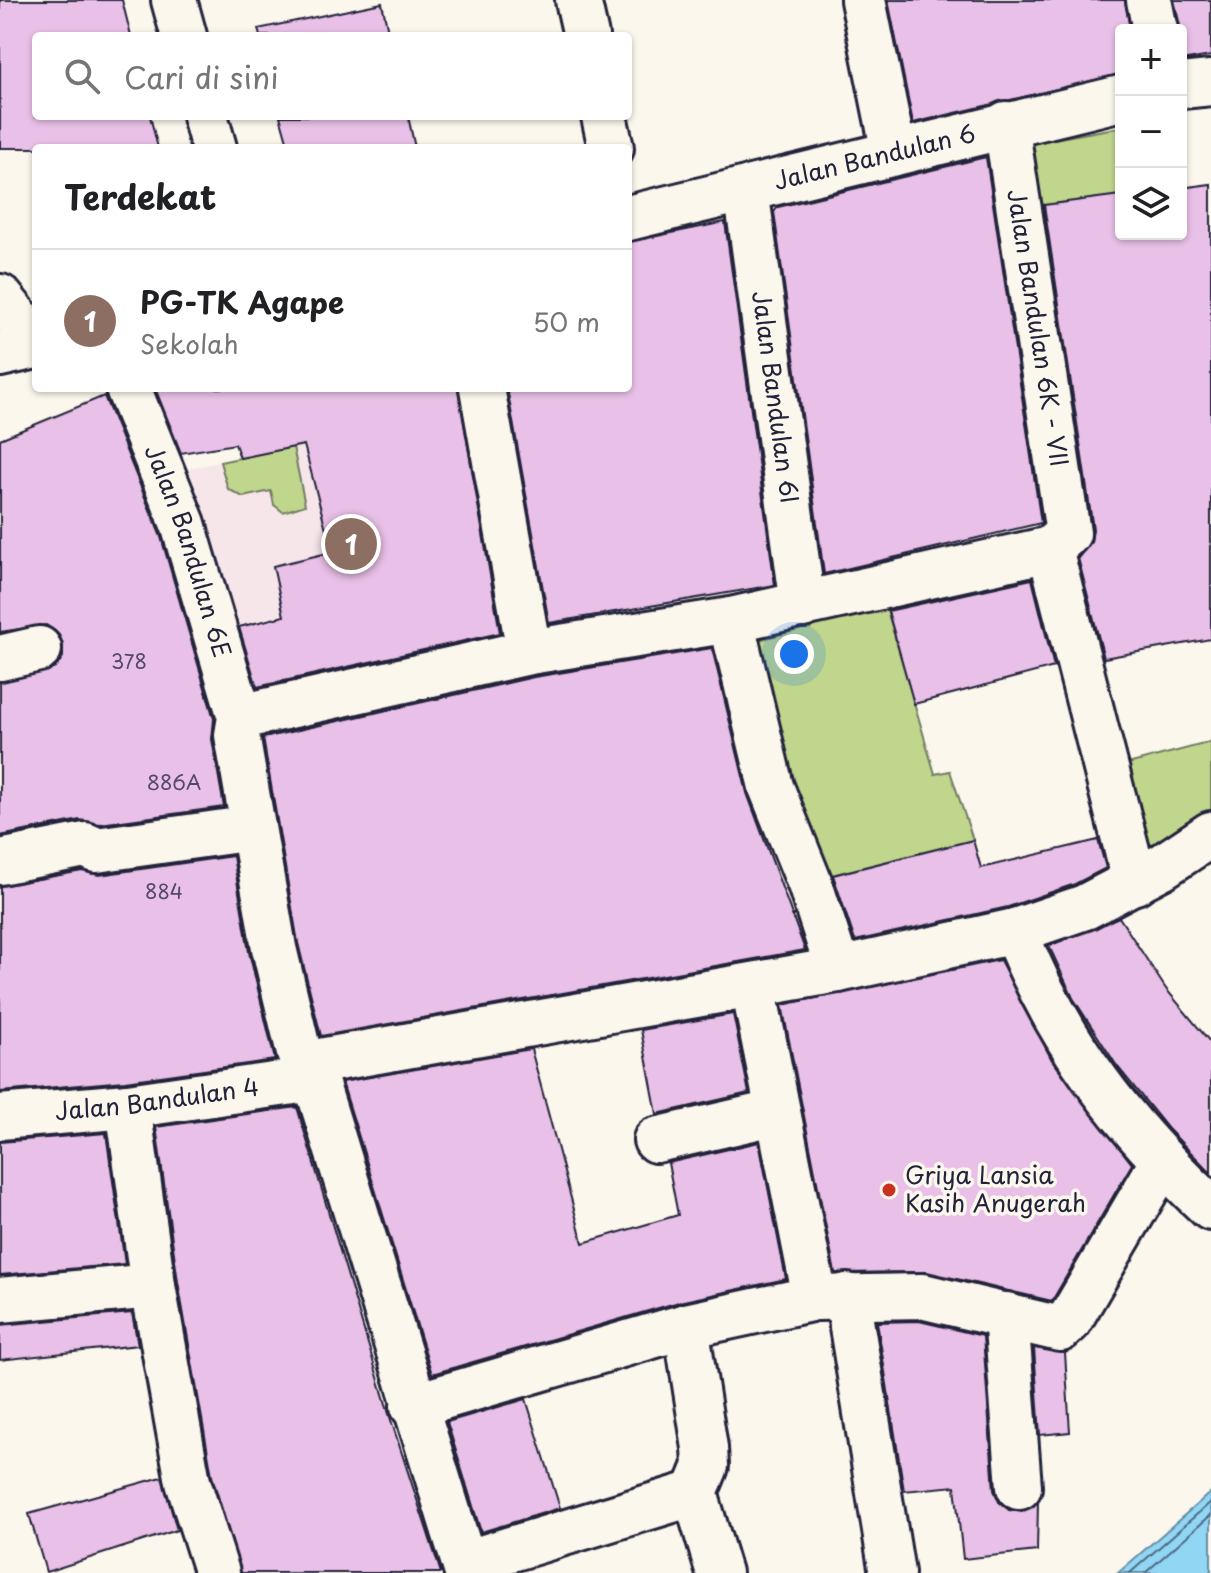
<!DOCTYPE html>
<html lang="id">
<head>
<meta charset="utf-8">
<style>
  body { margin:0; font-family:"Playpen Sans",sans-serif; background:#f2f2f2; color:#202124 }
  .controls { position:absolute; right:24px; top:24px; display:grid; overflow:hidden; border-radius:8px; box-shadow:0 2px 6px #0004 }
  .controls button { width:72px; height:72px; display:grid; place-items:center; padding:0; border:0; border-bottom:2px solid #e0e0e0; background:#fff; color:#202124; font:40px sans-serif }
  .you { position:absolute; left:794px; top:654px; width:28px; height:28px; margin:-20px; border:6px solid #fff; border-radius:50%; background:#1a73e8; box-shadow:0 0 0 12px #1a73e833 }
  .badge { display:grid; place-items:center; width:52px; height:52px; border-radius:50%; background:#0f766e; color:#fff; font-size:26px; font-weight:700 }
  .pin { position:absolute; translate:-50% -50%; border:4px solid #fff; box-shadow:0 2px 8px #0006 }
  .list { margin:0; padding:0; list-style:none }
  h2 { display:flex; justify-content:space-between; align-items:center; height:104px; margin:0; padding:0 32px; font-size:34px }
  h2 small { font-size:26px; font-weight:400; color:#757577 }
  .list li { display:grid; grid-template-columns:52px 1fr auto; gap:24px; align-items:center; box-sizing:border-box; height:144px; padding:0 32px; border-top:2px solid #e0e0e0 }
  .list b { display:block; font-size:30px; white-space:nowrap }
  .list p { margin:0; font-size:26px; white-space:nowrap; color:#757577 }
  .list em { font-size:26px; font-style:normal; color:#757577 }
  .icon { flex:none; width:44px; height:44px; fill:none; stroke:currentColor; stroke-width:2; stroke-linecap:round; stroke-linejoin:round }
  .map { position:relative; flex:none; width:1211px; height:1573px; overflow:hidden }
  .search { position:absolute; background:#fff; box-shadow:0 2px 6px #0004; left:32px; top:32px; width:600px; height:88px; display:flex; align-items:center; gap:20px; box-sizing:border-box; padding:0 28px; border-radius:8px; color:#757577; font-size:30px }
  .panel { position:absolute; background:#fff; box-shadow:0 2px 6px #0004; left:32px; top:144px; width:600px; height:248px; border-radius:8px }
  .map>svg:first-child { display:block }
</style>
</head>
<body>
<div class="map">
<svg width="1211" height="1573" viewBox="0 0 1211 1573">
  <rect width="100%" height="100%" fill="#fbf7ec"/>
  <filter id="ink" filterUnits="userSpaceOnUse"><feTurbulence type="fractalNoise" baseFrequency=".0125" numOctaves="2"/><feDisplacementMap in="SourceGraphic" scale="16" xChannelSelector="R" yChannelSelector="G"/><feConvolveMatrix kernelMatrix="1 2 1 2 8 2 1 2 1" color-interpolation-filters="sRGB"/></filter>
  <g filter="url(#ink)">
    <path fill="#f6e6ea" d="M 467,413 L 508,644 L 263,696 L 189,468 Z"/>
    <path fill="#c0d68c" stroke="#717c64" stroke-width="2" d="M 1121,127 L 1121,234 L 1109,239 L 1103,198 L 1041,205 L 1032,143 Z
      M 293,447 L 305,505 L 283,512 L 274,505 L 271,491 L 243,497 L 228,489 L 220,462 Z
      M 886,607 L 935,774 L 950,771 L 973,840 L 827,876 L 794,810 L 751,642 Z
      M 1211,742 L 1211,818 L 1144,862 L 1120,766 Z"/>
    <path fill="#91d6f3" stroke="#658ea9" stroke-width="2" d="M 1211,1492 L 1211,1573 L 1118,1573 Z"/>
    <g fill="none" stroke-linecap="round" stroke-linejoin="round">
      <path stroke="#4e6a85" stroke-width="2" d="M 1130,1573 L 1211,1502
        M 1145,1573 L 1211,1515"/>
    </g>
    <path fill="#e9c0e7" stroke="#22223b" stroke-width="2" d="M 0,0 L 122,0 L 131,36 L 36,36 L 36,116 L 150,116 L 158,148 L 0,148 Z
      M 888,0 L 1125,0 L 1130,30 L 1121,30 L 1121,74 L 913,123 Z
      M 1174,0 L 1211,0 L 1211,56 L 1181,61 L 1181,30 Z
      M 382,3 L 389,36 L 260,36 L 258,29 Z
      M 280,116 L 408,116 L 415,148 L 289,148 Z
      M 986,157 L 1041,523 L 824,574 L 774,212 L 778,207 Z
      M 1211,184 L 1211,639 L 1104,658 L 1078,558 L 1091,542 L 1093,529 L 1044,205 L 1121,195 L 1121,234 L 1181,234 L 1181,188 Z
      M 725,222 L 775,585 L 549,623 L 507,388 L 628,388 L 628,242 Z
      M 155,388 L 458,388 L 500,633 L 257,687 L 239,627 L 284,616 L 273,566 L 332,552 L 304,445 L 240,458 L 235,444 L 181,453 Z
      M 104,396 L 161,537 L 214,719 L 212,739 L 224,807 L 100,824 L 80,820 L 0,836 L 0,682 L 55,668 L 63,657 L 63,644 L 58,633 L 46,625 L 0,632 L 0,439 Z
      M 1032,579 L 1054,667 L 914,704 L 888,611 Z
      M 712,648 L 747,793 L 805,950 L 321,1036 L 298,943 L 263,738 L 534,677 Z
      M 973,840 L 981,868 L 1098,840 L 1106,868 L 1075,884 L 1008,907 L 855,941 L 833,875 Z
      M 233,856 L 249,952 L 275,1060 L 125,1081 L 0,1092 L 0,886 L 82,871 L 99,875 Z
      M 1119,917 L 1166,989 L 1211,1043 L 1211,1173 L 1168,1129 L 1117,1066 L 1073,998 L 1049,946 Z
      M 1000,960 L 1052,1060 L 1132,1164 L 1052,1301 L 927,1272 L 835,1273 L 782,1005 Z
      M 733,1014 L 749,1093 L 657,1114 L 641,1030 Z
      M 531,1049 L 583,1243 L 678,1215 L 668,1163 L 759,1142 L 786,1279 L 679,1302 L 432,1374 L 342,1082 Z
      M 297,1107 L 389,1414 L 441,1573 L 241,1573 L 212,1476 L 178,1282 L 156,1127 Z
      M 106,1133 L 125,1264 L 0,1275 L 0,1142 Z
      M 132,1313 L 138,1345 L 0,1360 L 0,1325 Z
      M 919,1321 L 983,1336 L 994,1490 L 999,1502 L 1009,1510 L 1022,1512 L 1038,1502 L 1037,1551 L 963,1559 L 955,1486 L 904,1491 L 877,1322 Z
      M 1034,1348 L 1065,1353 L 1070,1432 L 1040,1435 Z
      M 526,1399 L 560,1508 L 481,1532 L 447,1422 Z
      M 162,1477 L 177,1530 L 46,1572 L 29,1514 Z"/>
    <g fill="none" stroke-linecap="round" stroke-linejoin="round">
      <defs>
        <g id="street">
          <path d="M 174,0 L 184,36"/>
          <path d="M 578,0 L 586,36"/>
          <path d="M 863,0 L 894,153"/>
          <path d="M 1149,0 L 1155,30"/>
          <path d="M 1181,86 L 1211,83"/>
          <path d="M 205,116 L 214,148"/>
          <path d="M 604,116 L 611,148"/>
          <path id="s1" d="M 746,189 L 803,605"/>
          <path id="s2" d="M 628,218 L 1121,98"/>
          <path d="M 0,297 L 36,341"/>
          <path d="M 0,354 L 36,346"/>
          <path id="s3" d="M 128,388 L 183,524 L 240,717 L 237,735 L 274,948 L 299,1053 L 315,1079 L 467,1573"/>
          <path d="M 482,388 L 529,652"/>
          <path d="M 1050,549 L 1135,882"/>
          <path d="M 731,620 L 771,787 L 810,884 L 838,970"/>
          <path d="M 0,658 L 39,649"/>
          <path d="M 240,717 L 529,652 L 731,620 L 1050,549 L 1068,533 L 1006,124"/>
          <path d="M 0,862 L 85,845 L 96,850 L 253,828"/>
          <path d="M 1015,931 C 1058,1042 1124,1127 1211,1208"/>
          <path d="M 753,986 L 815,1298"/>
          <path d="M 303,1064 L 838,970 L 1015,931 L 1085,907 L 1163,866 L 1211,834"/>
          <path d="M 128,1106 L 153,1286 L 188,1482 L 217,1573"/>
          <path id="s4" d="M 0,1117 L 128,1106 L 315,1079"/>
          <path d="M 656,1140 L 778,1112"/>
          <path d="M 847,1296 L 892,1573"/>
          <path d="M 0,1300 L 153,1286"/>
          <path d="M 1006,1315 L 1019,1487"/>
          <path d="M 686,1326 L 705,1448 L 706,1466 L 695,1493 L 719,1573"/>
          <path d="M 413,1406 L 686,1326 L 815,1298 L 922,1296 L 1060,1329 L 1069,1321 L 1163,1161"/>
          <path d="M 465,1563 L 695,1493"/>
        </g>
      </defs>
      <use href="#street" stroke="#22223b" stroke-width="50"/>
      <use href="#street" stroke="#fbf7ec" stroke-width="44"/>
    </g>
  </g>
  <circle fill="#c8321e" stroke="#fbf7ec" stroke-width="3" cx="889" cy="1190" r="8"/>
  <g text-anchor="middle" stroke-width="7" stroke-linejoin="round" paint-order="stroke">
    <g font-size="20" fill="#544a66">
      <text x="129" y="669">378</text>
      <text x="174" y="790">886A</text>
      <text x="164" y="899">884</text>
    </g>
    <g font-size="24" fill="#22223b" stroke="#fbf7ec">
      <text dy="8" stroke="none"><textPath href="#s2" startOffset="254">Jalan Bandulan 6</textPath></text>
      <text transform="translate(1037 328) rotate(81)" y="8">Jalan Bandulan 6K - VII</text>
      <text dy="8" stroke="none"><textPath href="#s1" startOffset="210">Jalan Bandulan 6I</textPath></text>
      <text dy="8" stroke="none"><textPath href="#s3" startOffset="174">Jalan Bandulan 6E</textPath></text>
      <text dy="8" stroke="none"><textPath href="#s4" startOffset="158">Jalan Bandulan 4</textPath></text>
    </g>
    <g font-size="24" fill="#22223b" stroke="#fbf7ec" text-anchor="start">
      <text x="905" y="1184">Griya Lansia<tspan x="905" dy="28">Kasih Anugerah</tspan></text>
    </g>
  </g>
</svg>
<div class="controls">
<button>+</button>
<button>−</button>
<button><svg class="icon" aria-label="layers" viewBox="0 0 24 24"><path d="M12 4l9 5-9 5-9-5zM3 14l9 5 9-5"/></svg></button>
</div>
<div class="you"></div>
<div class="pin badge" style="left:351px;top:544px;background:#8d6e63">1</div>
<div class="search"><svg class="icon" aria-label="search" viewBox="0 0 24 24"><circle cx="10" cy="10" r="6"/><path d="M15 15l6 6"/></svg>Cari di sini</div>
<section class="panel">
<h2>Terdekat<small></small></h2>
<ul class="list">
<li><span class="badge" style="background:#8d6e63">1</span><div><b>PG-TK Agape</b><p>Sekolah</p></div><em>50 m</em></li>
</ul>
</section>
</div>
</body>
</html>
